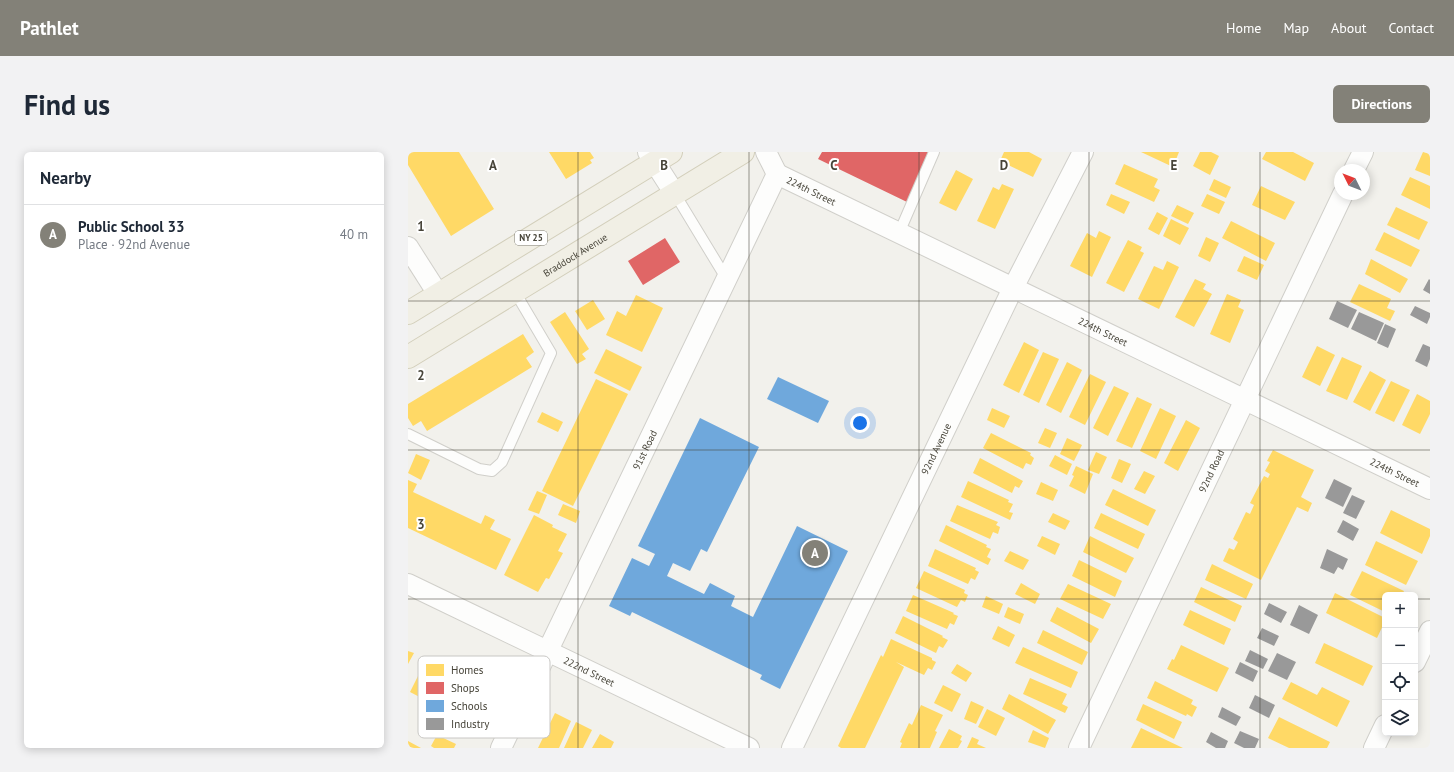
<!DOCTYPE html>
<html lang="en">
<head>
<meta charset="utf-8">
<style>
  body { margin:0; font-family:"PT Sans",sans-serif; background:#f2f2f3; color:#1f2937 }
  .controls { position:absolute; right:12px; bottom:12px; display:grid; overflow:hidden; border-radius:6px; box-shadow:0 2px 10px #0003 }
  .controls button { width:36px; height:36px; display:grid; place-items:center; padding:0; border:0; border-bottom:1px solid #e0e1e3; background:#fff; color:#1f2937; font:20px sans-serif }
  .compass { position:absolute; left:926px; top:12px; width:36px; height:36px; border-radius:50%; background:#fff; box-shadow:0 2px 10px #0003; rotate:312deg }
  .you { position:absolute; left:452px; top:271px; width:14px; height:14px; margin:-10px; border:3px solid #fff; border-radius:50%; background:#1a73e8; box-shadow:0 0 0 6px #1a73e833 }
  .badge { display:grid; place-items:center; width:26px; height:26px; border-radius:50%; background:#838178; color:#fff; font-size:13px; font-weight:700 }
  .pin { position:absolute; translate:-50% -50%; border:2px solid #fff; box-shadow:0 1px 4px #0006 }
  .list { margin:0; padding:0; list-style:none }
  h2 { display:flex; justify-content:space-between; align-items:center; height:52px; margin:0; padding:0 16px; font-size:17px }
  h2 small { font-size:13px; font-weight:400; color:#747a83 }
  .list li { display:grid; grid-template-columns:26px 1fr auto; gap:12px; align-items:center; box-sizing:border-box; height:60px; padding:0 16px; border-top:1px solid #e0e1e3 }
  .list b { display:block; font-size:15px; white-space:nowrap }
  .list p { margin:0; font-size:13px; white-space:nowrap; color:#747a83 }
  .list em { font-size:13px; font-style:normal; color:#747a83 }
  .icon { flex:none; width:22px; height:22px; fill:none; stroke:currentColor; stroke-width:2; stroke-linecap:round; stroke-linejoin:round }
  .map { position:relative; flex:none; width:1022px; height:596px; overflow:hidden; border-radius:6px }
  header { display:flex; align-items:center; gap:24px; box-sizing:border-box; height:56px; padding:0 20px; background:#838178; color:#fff }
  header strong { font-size:19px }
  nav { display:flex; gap:22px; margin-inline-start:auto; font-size:14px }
  .intro { display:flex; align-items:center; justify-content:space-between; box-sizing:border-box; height:96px; padding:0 24px }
  h1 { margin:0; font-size:28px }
  .button { padding:10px 18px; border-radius:6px; background:#838178; color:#fff; font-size:14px; font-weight:700 }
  main { display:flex; gap:24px; padding:0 24px }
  aside { flex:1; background:#fff; border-radius:6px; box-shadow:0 2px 10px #0003 }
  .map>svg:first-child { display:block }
</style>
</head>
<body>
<header>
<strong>Pathlet</strong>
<nav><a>Home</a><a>Map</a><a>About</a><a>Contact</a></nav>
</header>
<div class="intro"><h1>Find us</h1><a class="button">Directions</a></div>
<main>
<aside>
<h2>Nearby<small></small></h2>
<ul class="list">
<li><span class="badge">A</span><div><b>Public School 33</b><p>Place · 92nd Avenue</p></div><em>40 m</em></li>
</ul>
</aside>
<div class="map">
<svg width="1022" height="596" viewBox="0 0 1022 596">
  <rect width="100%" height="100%" fill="#f2f1ec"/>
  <path fill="#ffd966" d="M 0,0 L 51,0 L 86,57 L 43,84 L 0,13 Z
    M 141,0 L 182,0 L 186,6 L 182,8 L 184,11 L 158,27 Z
    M 596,0 L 621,0 L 634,7 L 625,25 L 592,9 Z
    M 733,0 L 771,0 L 765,15 Z
    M 792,0 L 803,0 L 811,4 L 802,23 L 785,14 Z
    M 858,0 L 885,0 L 906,11 L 897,29 L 854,7 Z
    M 1015,0 L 1022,2 L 1022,24 L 1007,18 Z
    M 716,12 L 750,27 L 746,35 L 752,38 L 746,50 L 707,32 Z
    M 548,18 L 565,27 L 548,59 L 531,51 Z
    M 1002,25 L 1022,34 L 1022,57 L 993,43 Z
    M 806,27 L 823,35 L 818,46 L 801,38 Z
    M 594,32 L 606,37 L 587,77 L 569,69 L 585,35 L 591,38 Z
    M 853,34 L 887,50 L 877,68 L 844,53 Z
    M 703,42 L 722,50 L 716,62 L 698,53 Z
    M 799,42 L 817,50 L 811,62 L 793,54 Z
    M 769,53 L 786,61 L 780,72 L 763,64 Z
    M 988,55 L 1020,70 L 1011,88 L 979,73 Z
    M 749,60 L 760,66 L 751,83 L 740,77 Z
    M 763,67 L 781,76 L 772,93 L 755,84 Z
    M 823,69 L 867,91 L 858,109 L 814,86 Z
    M 691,79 L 703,85 L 684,125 L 662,114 L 679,81 L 688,86 Z
    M 976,80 L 1012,98 L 1003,115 L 967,98 Z
    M 798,85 L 811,91 L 802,110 L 790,104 Z
    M 720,88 L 734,95 L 732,99 L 736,101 L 716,140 L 698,131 Z
    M 836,104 L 856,113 L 849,128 L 829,119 Z
    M 963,107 L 1000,127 L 992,141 L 957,122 Z
    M 759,109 L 771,115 L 751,157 L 730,147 L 746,114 L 755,118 Z
    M 787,127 L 798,132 L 795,137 L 804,142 L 786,175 L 767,165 Z
    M 951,132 L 983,147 L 979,156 L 987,159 L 982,169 L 942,150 Z
    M 819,142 L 833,148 L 830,155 L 836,158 L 822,191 L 802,182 Z
    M 228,143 L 255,156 L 234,200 L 198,183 L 209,159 L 218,164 Z
    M 185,148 L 197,167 L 179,178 L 167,159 Z
    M 157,160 L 181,197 L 174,202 L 178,207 L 169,212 L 142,170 Z
    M 115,182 L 126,200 L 118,206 L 124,215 L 19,279 L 13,269 L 5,274 L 0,266 L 0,252 Z
    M 616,190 L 631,198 L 611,241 L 595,233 Z
    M 909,194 L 927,203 L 912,234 L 894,225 Z
    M 198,197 L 234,215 L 222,239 L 186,221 Z
    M 635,200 L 651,207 L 631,251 L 615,243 Z
    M 934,205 L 954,214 L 939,248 L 918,239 Z
    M 659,210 L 674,218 L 653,261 L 638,253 Z
    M 962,219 L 978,228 L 962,259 L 945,250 Z
    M 682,222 L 698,230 L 677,273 L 661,265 Z
    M 188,227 L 220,242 L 165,354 L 134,339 Z
    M 983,229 L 1002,238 L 986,270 L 967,261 Z
    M 706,234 L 721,241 L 700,284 L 685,276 Z
    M 1009,242 L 1022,249 L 1022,262 L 1012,282 L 994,273 Z
    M 729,245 L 744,252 L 724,296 L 708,289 Z
    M 584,256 L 602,264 L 596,276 L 579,268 Z
    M 752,256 L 768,264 L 748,307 L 732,299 Z
    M 134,260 L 155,270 L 150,280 L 129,270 Z
    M 778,268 L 792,276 L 770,319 L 756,311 Z
    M 637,276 L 649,281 L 642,296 L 630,291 Z
    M 583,281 L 623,301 L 622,303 L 626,306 L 623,313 L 618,311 L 615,317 L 575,296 Z
    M 659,286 L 674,293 L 666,309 L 652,302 Z
    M 865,298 L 906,318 L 893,345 L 904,351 L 900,360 L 889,355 L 853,428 L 815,409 L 821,396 L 826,398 L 830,390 L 825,387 L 838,360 L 842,362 L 846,353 L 842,351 L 856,324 L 860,326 L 862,322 L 857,319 L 862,310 L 859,309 Z
    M 688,300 L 699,305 L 691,322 L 680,318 Z
    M 8,302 L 22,308 L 13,328 L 0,321 Z
    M 647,303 L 664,312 L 659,323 L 641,314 Z
    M 572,306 L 615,329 L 611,336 L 607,334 L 604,341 L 565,321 Z
    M 711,307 L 723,312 L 714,331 L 703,326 Z
    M 668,314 L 685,322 L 677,342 L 661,334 L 666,324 L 664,323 Z
    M 736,319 L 747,324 L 737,342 L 726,337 Z
    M 0,328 L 9,332 L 5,340 L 73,372 L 77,363 L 87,368 L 82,377 L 103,387 L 88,418 L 0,376 Z
    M 560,329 L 601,348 L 600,350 L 605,352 L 601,360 L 605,361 L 602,368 L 553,345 Z
    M 633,330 L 650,338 L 645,349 L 628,342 Z
    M 705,337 L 748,358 L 740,374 L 697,353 Z
    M 129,339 L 139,343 L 131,362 L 120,358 Z
    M 155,352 L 172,359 L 168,371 L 150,363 Z
    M 549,353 L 590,370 L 588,373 L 592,375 L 590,382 L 585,380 L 582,387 L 542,369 Z
    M 983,358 L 1022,377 L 1022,384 L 1014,402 L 972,381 Z
    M 645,361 L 662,369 L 657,378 L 640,370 Z
    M 693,361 L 737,382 L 730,397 L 686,376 Z
    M 126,363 L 145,373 L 144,375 L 159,382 L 150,399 L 155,401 L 141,427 L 138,426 L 130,440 L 96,423 Z
    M 538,373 L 579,393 L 578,395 L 583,397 L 579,405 L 583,407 L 580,413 L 531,389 Z
    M 634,384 L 652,392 L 647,403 L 629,394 Z
    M 682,384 L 726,406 L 718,421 L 675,400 Z
    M 968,389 L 1010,409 L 998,433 L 957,413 Z
    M 527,397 L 568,416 L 567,418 L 571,420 L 567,428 L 563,426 L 560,432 L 520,414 Z
    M 602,399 L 621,408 L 615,418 L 596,409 Z
    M 671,408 L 714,429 L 707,445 L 664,424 Z
    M 804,412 L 845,432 L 838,447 L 797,428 Z
    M 516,419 L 557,438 L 556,441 L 560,443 L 557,450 L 553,448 L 549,455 L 508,436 Z
    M 954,419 L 996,439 L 994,443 L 977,443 L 977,460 L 942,443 Z
    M 613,431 L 632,442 L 627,452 L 607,442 Z
    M 660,432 L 703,452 L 695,467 L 652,447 Z
    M 793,435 L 834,454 L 827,470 L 786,450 Z
    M 927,441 L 977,466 L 977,469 L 969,486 L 918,461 Z
    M 505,443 L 546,461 L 545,462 L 550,464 L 546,473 L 542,471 L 539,477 L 498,459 Z
    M 578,444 L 595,452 L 591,462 L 574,455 Z
    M 600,455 L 616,462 L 612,472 L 596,465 Z
    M 649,455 L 691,477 L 683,491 L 642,469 Z
    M 782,458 L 823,477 L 816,493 L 775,473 Z
    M 495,464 L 535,484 L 534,485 L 540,488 L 535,496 L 531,494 L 528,501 L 487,481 Z
    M 590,474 L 607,483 L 601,495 L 584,487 Z
    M 635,478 L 680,500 L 674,513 L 629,491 Z
    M 483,487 L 524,506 L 524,508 L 528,510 L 524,518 L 520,516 L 516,523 L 488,510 L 496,515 L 457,596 L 433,596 L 430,594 L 473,503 L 475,505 Z
    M 916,491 L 965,514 L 955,534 L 907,511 Z
    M 773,493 L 821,516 L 809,540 L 759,517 L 764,507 L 766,508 Z
    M 615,495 L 670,520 L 663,536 L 607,511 Z
    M 0,499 L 6,501 L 0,512 Z
    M 18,508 L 41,519 L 25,552 L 2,540 Z
    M 549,512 L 564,521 L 558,530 L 543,521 Z
    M 622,526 L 659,542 L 654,552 L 660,555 L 657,561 L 615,542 Z
    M 747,529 L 785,548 L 783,552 L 789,555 L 784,565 L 779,562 L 778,564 L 739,546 Z
    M 883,530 L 909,543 L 914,535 L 942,549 L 929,575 L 874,547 Z
    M 535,533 L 553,542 L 544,560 L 526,551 Z
    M 601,542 L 648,568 L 640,582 L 594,557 Z
    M 563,549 L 576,555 L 568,572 L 556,567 Z
    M 735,552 L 774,570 L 766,587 L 728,568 Z
    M 513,553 L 535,563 L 527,579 L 529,580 L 522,596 L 492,596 L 494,591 L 492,590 L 501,571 L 504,573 Z
    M 579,557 L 597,566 L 588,584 L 570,575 Z
    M 147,561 L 163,569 L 151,596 L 130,596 Z
    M 871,565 L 922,590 L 919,596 L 881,596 L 860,586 Z
    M 168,570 L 184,578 L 175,596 L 156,596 Z
    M 733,576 L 775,596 L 723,596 Z
    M 541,577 L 554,584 L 552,588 L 554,589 L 550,596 L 531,596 Z
    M 625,578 L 641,586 L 637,596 L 620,590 Z
    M 192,582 L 206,590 L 203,596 L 184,596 Z
    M 29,583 L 48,592 L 46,596 L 26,596 L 23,594 Z
    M 564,585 L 571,588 L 569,592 L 578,596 L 559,596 Z
    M 0,589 L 13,596 L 0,596 Z"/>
  <path fill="#e06666" d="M 414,0 L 523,0 L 499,50 L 410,7 Z
    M 257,86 L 272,110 L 235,133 L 220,109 Z"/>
  <path fill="#6fa8dc" d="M 370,225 L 421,249 L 410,271 L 359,247 Z
    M 292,266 L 351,295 L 299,400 L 293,397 L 282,419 L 265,411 L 259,424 L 296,442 L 302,431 L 327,444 L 323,454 L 345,465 L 389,374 L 440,399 L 372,537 L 352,527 L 354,523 L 224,460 L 222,464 L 201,454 L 224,406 L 241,414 L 247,402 L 230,394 Z"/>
  <path fill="#999" d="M 1021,127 L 1022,128 L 1022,142 L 1015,138 Z
    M 929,149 L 949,158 L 940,176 L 921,167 Z
    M 1007,154 L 1022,161 L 1022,165 L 1019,172 L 1002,163 Z
    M 951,160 L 976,171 L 968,189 L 943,177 Z
    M 977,172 L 988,177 L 980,196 L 969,191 Z
    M 1015,192 L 1022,195 L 1022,207 L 1019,215 L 1007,209 Z
    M 926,327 L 944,336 L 935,355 L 917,346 Z
    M 944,343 L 957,349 L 948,367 L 935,361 Z
    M 935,368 L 951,377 L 945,389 L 929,380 Z
    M 919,397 L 940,407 L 935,418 L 930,415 L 926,422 L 912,416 Z
    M 861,451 L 879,460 L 873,471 L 856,462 Z
    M 891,453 L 910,463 L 901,482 L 882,473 Z
    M 854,476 L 871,484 L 866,494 L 849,486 Z
    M 842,498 L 860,507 L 855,517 L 837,509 Z
    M 869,501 L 888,510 L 879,528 L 860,519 Z
    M 832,510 L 850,519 L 845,530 L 827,521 Z
    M 847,543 L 867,553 L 861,566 L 841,556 Z
    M 814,555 L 833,565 L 828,574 L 810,565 Z
    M 832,579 L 851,587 L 847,596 L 836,596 L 826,591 Z
    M 803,580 L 820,589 L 817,596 L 808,596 L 798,590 Z"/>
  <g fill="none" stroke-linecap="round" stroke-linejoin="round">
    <defs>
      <path id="lane" d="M 267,42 L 318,126
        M 491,81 L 526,0
        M 0,282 L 71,317 L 84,319 L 94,310 L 143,201 L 107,140"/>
      <g id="street">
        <path d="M 240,0 L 267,42"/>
        <path d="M 358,0 L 369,22"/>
        <path d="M 946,18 L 955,0"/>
        <path id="s1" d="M 369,22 L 1022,337"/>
        <path d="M 0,95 L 30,142"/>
        <path id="s2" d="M 0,432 L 341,596"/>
        <path d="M 1007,510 L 1022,479"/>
        <path id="s3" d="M 93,596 L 369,22"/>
        <path id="s4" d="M 384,596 L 605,136 L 675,0"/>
        <path id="s5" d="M 671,596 L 935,42"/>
        <path d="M 966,596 L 977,573"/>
      </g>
      <g id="primary">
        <path d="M 0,161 L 263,0"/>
        <path id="s6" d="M 0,205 L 335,0"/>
      </g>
    </defs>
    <use href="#lane" stroke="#d0cfca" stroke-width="12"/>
    <use href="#street" stroke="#d0cfca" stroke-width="22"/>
    <use href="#primary" stroke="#d3cfbb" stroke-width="24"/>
    <use href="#lane" stroke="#fdfdfc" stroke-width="10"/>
    <use href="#street" stroke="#fdfdfc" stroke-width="20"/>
    <use href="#primary" stroke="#f1efe5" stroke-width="22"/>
  </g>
  <path fill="none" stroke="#474439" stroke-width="1" stroke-opacity="0.55" d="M 170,0 L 170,596M 341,0 L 341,596M 511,0 L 511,596M 681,0 L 681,596M 852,0 L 852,596M 0,149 L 1022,149M 0,298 L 1022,298M 0,447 L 977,447M 1007,447 L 1022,447"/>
  <g text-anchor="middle" stroke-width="4" stroke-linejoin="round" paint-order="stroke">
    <rect fill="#fff" stroke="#7e7c74" stroke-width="1" x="107" y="79" width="32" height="14" rx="3"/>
    <g font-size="9" font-weight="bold" fill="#474439">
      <text x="123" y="89">NY 25</text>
    </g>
    <g font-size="10" fill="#474439" stroke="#fff">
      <text dy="4" stroke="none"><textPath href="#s1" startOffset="38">224th Street</textPath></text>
      <text dy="4" stroke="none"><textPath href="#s6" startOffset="196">Braddock Avenue</textPath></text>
      <text dy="4" stroke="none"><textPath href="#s1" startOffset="362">224th Street</textPath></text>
      <text dy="4" stroke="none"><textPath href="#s4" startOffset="332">92nd Avenue</textPath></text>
      <text dy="4" stroke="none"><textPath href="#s3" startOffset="331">91st Road</textPath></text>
      <text dy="4" stroke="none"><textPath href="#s5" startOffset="307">92nd Road</textPath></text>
      <text dy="4" stroke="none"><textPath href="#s1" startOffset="686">224th Street</textPath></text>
      <text dy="4" stroke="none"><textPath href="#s2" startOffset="201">222nd Street</textPath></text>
    </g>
  </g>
  <rect x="10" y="504" width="132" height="82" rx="6" fill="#fff" stroke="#c8c7c4" stroke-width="1"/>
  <rect x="18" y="512" width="18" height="12" fill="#ffd966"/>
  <rect x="18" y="530" width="18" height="12" fill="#e06666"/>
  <rect x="18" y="548" width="18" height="12" fill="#6fa8dc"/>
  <rect x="18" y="566" width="18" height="12" fill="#999"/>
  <g font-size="11" fill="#474439">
    <text x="43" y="522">Homes</text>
    <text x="43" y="540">Shops</text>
    <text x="43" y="558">Schools</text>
    <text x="43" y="576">Industry</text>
  </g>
  <g font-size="13" text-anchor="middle" font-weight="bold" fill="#474439" stroke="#fff" stroke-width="4" stroke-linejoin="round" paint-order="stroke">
    <text x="85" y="18">A</text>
    <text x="256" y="18">B</text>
    <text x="426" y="18">C</text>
    <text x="596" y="18">D</text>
    <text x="766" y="18">E</text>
    <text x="13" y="79">1</text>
    <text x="13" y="228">2</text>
    <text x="13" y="377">3</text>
  </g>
</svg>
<div class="controls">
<button>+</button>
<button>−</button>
<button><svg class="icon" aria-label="locate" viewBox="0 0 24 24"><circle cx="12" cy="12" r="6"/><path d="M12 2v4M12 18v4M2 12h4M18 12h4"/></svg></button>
<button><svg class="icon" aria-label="layers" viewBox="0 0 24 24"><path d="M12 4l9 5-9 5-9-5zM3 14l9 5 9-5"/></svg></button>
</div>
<svg class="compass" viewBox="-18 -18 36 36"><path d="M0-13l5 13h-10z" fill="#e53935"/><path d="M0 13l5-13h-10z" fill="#747a83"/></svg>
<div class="you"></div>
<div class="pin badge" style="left:407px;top:401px">A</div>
</div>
</main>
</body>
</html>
